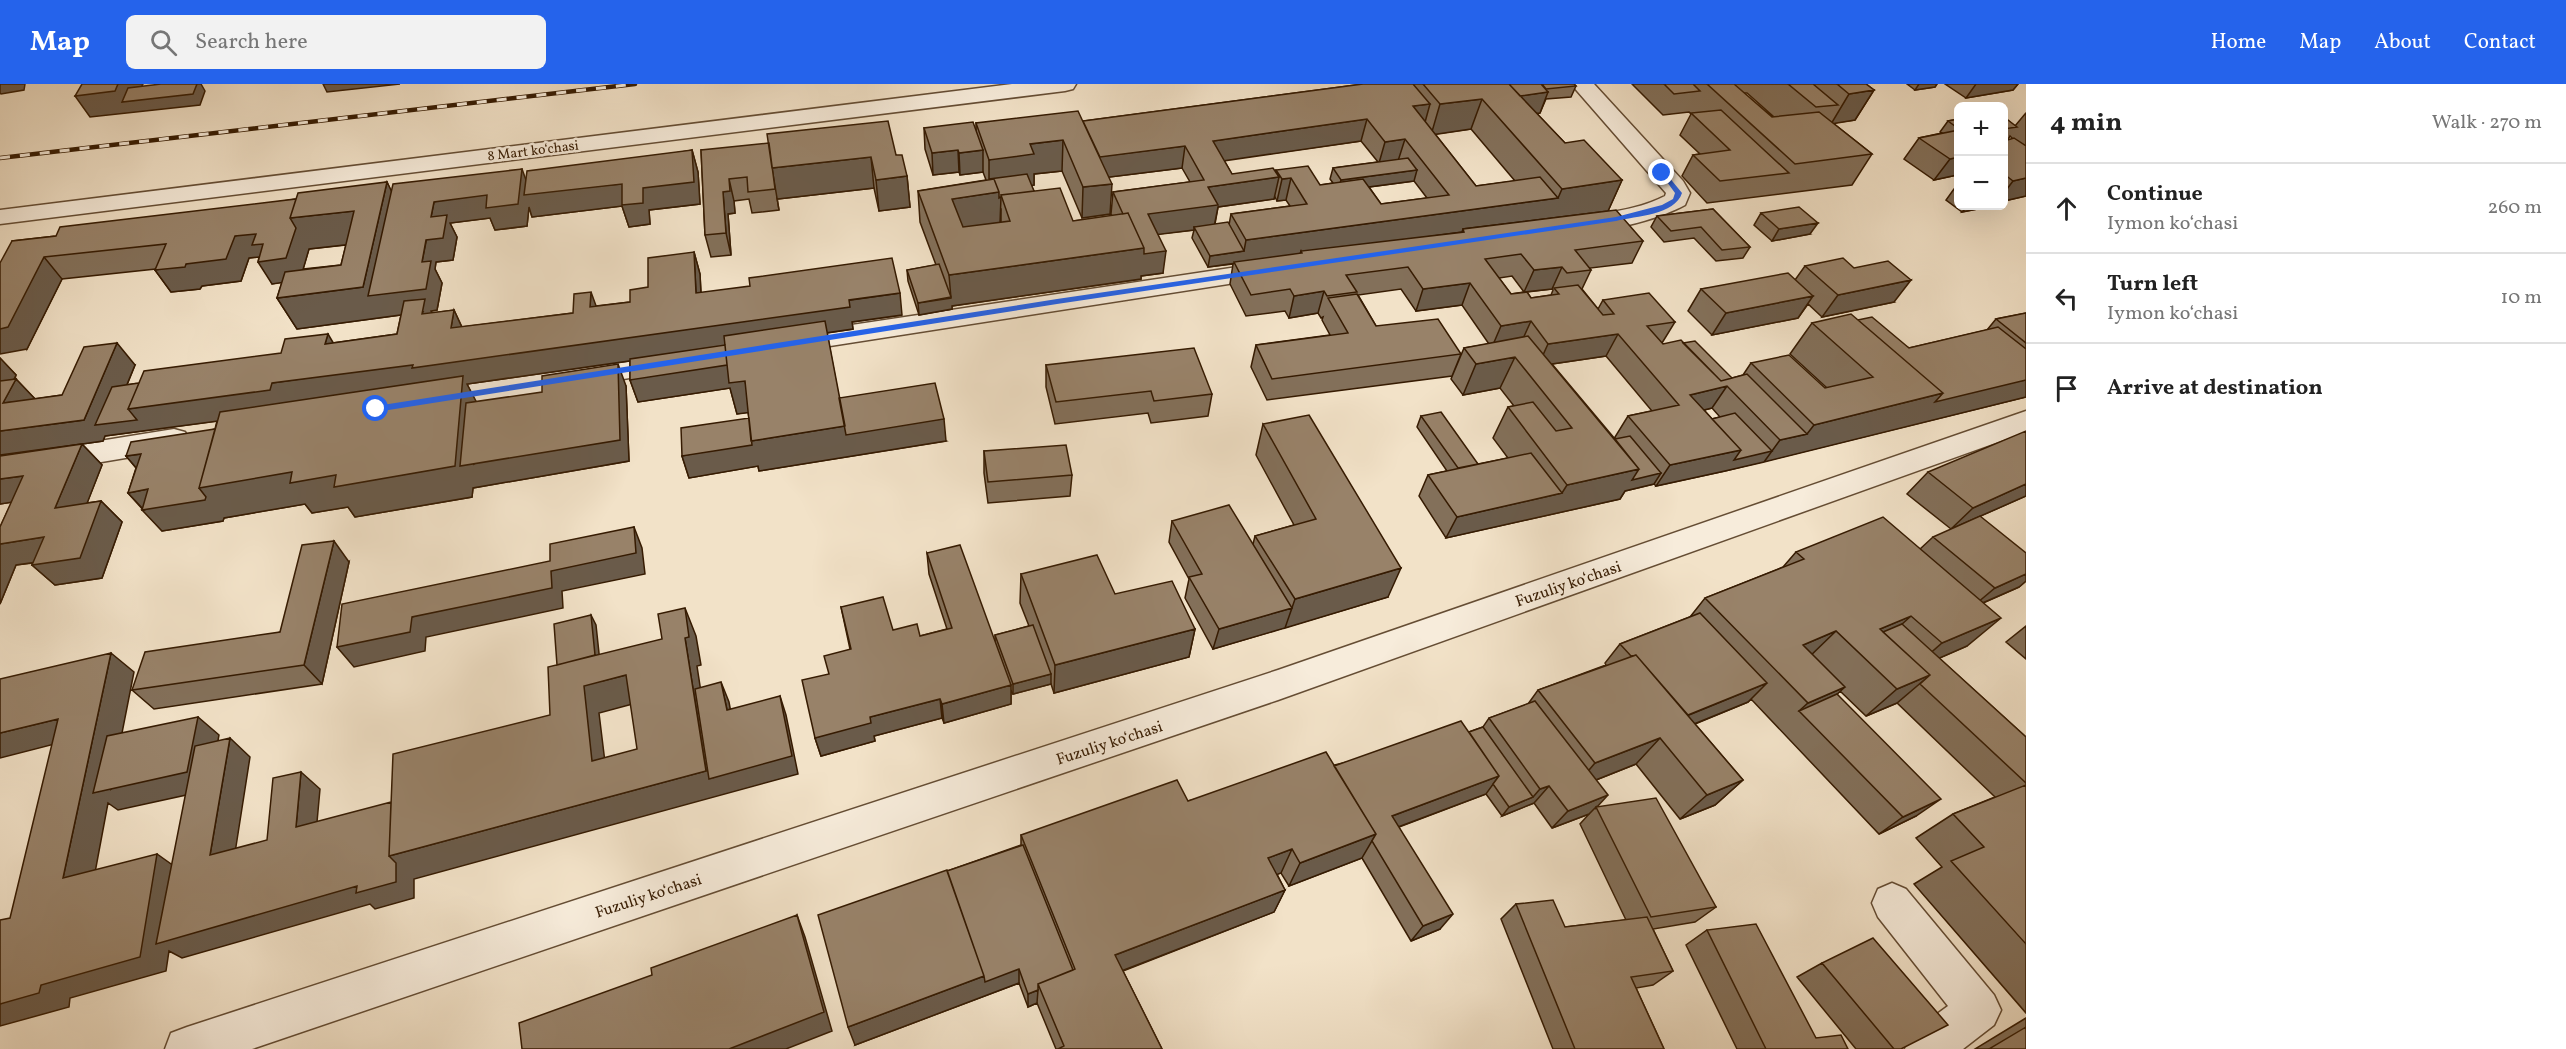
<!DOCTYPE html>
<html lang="en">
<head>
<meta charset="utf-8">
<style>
  body { margin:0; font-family:Vollkorn,serif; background:#f2f2f2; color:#222 }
  .controls { position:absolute; right:18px; top:18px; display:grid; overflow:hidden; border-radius:9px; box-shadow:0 6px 24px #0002 }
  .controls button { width:54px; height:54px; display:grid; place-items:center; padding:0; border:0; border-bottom:2px solid #e0e0e0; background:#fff; color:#222; font:30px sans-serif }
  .stop { position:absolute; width:18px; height:18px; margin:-14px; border:4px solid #2563eb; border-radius:50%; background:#fff }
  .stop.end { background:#2563eb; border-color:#fff; box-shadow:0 2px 6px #0008 }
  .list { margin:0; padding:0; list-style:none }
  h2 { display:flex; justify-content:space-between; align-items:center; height:78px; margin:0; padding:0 24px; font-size:26px }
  h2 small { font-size:20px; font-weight:400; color:#767676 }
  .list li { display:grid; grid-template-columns:39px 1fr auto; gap:18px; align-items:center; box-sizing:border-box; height:90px; padding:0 24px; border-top:2px solid #e0e0e0 }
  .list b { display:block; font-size:22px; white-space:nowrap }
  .list p { margin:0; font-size:20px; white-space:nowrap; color:#767676 }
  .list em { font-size:20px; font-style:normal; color:#767676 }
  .icon { flex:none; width:33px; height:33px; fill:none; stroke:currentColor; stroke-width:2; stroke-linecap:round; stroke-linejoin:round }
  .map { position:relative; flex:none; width:2026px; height:965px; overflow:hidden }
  header { display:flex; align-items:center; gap:36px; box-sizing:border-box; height:84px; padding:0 30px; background:#2563eb; color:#fff }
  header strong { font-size:28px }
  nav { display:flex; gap:33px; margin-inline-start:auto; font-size:21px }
  .search { width:420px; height:54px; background:#f2f2f2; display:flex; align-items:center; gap:15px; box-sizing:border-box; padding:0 21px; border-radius:9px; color:#767676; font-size:22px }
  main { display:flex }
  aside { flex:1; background:#fff }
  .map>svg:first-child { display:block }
</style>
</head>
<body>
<header>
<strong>Map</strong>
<div class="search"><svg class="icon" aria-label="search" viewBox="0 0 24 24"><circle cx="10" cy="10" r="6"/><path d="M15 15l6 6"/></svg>Search here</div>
<nav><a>Home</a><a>Map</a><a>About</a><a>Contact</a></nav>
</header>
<main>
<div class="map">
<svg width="2026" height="965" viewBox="0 0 2026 965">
  <rect width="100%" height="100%" fill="#f2e2c8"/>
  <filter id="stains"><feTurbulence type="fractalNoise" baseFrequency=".00333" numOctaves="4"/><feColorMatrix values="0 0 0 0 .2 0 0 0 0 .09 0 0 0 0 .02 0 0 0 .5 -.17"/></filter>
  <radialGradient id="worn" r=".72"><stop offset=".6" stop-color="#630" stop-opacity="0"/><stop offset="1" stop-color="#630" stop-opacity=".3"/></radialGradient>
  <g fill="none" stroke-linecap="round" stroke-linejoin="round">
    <defs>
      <path id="minor" d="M 1012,0 L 1076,0 L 1073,5 L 1065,7 L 0,140 L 0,126 Z
        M 1571,0 L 1594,0 L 1683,97 L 1690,109 L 1685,121 C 1660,135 1595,153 1568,146 L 1564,141 L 1568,136 C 1601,128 1634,128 1665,112 L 1666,109 Z
        M 1277,177 L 1286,179 L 1290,185 L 1286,191 L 785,269 L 775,267 L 771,260 L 775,253 L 785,251 Z
        M 675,268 L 685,271 L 689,278 L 685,285 L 426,327 L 416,324 L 411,317 L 416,310 L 426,307 Z
        M 2026,327 L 2026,348 L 1278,616 L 252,965 L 165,965 L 171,949 L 187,943 L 1278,586 Z
        M 174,345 L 185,348 L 189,356 L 185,364 L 0,395 L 0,373 Z
        M 1892,799 L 1906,805 L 1994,911 L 2001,926 L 1994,941 L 1963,965 L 1905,965 L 1911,949 L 1948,922 L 1878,833 L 1872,819 L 1878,805 Z"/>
    </defs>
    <use href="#minor" stroke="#654d34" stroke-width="3"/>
    <use href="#minor" fill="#f7ecdb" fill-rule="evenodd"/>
    <defs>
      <path id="rail" d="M 0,74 L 635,0"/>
    </defs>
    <use href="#rail" stroke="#361b02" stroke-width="4.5"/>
    <use href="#rail" stroke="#f7ecdb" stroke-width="3" stroke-dasharray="10" stroke-linecap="butt"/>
  </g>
  <path fill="#83705a" stroke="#361b02" stroke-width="1.5" fill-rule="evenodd" d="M 1363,0 L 1574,0 L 1576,2 L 1571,13 L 1546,15 L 1540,29 L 1537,30 L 1565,59 L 1622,96 L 1608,127 L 1643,157 L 1632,179 L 1590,184 L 1591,186 L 1582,205 L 1598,225 L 1603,216 L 1675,238 L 1662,259 L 1663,260 L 1683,259 L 1732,294 L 1743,291 L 1751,279 L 1825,304 L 1827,304 L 1790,270 L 1812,239 L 1858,236 L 1909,264 L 1987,246 L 1996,235 L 2026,229 L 2026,313 L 1725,387 L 1656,402 L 1654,400 L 1625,407 L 1620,415 L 1446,454 L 1419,412 L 1428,391 L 1447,387 L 1417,343 L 1421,332 L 1478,380 L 1508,374 L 1493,354 L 1508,323 L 1514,322 L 1500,304 L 1463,311 L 1451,295 L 1464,264 L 1489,260 L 1462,221 L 1416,227 L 1401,205 L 1358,211 L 1376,242 L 1461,270 L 1452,292 L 1267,316 L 1251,283 L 1256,261 L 1330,251 L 1322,236 L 1323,233 L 1321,234 L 1318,229 L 1289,234 L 1285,227 L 1246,232 L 1230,200 L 1233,180 L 1208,183 L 1192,154 L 1194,146 L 1158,150 L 1163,189 L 1141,192 L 1141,195 L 952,222 L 952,225 L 919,231 L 908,197 L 907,186 L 936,181 L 920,138 L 918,107 L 986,96 L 983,88 L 960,91 L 959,88 L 933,91 L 925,65 L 924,44 L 976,47 L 976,39 L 1083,37 ZM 1471,45 L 1515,97 L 1476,102 L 1435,50 ZM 1361,57 L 1378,78 L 1333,84 L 1330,95 L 1333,99 L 1320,101 L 1276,86 L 1276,89 L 1232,90 L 1224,76 ZM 1182,84 L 1190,98 L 1113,108 L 1111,130 L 1112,132 L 1073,137 L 1034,107 L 1031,101 L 1034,101 L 1034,90 L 1062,87 L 1082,134 L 1110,130 L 1109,93 ZM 1414,97 L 1427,114 L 1381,120 L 1369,103 ZM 1275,113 L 1277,117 L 1286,116 L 1290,122 L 1231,130 L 1229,141 L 1215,140 L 1218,123 L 1274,115 ZM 1000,125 L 1001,125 L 1001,138 L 1000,139 ZM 1512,192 L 1524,208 L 1511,210 L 1499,194 ZM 1552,205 L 1553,206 L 1551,211 L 1531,214 L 1527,208 ZM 1606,272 L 1652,327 L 1628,332 L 1615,353 L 1616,355 L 1615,355 L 1552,280 ZM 1712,324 L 1720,333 L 1712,335 L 1704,326 Z
    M 1632,0 L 1866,0 L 1874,6 L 1855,36 L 1833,39 L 1872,70 L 1852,101 L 1707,119 L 1682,92 L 1693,71 L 1700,70 L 1680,51 L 1691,30 L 1689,28 L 1663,31 ZM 1744,9 L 1747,9 L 1774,33 L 1772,33 Z
    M 1907,0 L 1937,0 L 1935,3 L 1915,6 Z
    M 1945,0 L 2018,0 L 2013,6 L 1966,14 Z
    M 2026,29 L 2026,112 L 2004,117 L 2004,57 L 2013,55 L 2010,52 L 2009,54 L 2004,55 L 2004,33 L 2015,42 L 2025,30 Z
    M 1959,35 L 1959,92 L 1957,91 L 1934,96 L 1904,75 L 1919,54 L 1942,49 L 1940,48 L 1948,37 Z
    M 692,66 L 698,88 L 700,120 L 649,126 L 650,140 L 629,143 L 622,122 L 532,133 L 529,123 L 527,142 L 495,146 L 490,134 L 450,139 L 457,153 L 453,176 L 436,178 L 435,185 L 442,199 L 437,226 L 431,227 L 432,229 L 454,226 L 462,243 L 573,229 L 596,222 L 630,218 L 694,168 L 700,190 L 701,209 L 902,231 L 852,238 L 853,245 L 827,249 L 839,314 L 946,357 L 759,387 L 758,382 L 689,394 L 682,372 L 749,334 L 748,328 L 737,330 L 730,304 L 638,318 L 630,296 L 630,277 L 467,300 L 476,318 L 626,302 L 629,377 L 473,404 L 472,413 L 355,433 L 348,423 L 312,429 L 305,420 L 224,434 L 223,437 L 162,447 L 128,409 L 136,384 L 126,372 L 215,345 L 217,337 L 105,352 L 103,357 L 82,360 L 102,381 L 87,419 L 101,417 L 122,438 L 102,494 L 55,501 L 32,481 L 33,479 L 16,481 L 0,520 L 0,443 L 12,418 L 0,420 L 0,274 L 16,291 L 15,295 L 16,295 L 35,315 L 62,311 L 135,281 L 127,301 L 139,299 L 333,259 L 397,250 L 401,231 L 297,245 L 277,214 L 282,198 L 272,200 L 259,173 L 249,174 L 241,197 L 202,202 L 200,205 L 171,208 L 155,186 L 156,185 L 62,195 L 27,265 L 12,157 L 56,152 L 296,115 L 387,98 L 391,107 L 526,95 ZM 346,161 L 341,181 L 303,185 L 309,165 Z
    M 701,66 L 896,71 L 907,92 L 910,123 L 879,127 L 874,104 L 778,115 L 777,114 L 779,126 L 752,129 L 749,115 L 734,117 L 735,129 L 728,130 L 731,171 L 711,173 L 705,151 Z
    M 1959,104 L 1959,122 L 1993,122 L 1962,128 L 1946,116 L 1954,105 Z
    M 1713,125 L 1750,163 L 1743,174 L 1716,177 L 1694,154 L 1664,158 L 1651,143 L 1657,132 Z
    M 1761,129 L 1810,150 L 1772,157 L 1754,141 Z
    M 1805,182 L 1894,218 L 1822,233 L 1808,220 L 1798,234 L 1712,251 L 1688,227 L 1701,205 L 1795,196 Z
    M 1046,281 L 1212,310 L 1208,332 L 1151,339 L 1148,329 L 1055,340 L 1046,303 Z
    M 1263,340 L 1388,513 L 1213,565 L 1185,514 L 1189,495 L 1169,458 L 1172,437 L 1253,460 L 1255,452 L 1294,441 L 1256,371 Z
    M 984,367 L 1072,391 L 1070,412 L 988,419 L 984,389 Z
    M 1928,388 L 2026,412 L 1951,445 L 1907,410 Z
    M 1933,453 L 2026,469 L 2026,497 L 2019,503 L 1983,519 L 1967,562 L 1939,574 L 2026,653 L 2026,929 L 1914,800 L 1942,783 L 1916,754 L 1953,730 L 1995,713 L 1897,619 L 1866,632 L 1840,607 L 1837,610 L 1916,732 L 1879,750 L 1751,615 L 1748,618 L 1695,640 L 1743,696 L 1715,721 L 1680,735 L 1636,680 L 1596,696 L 1597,722 L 1716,823 L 1695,838 L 1653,845 L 1673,887 L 1653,901 L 1636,904 L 1664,965 L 1553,965 L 1501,835 L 1516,820 L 1565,843 L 1626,836 L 1580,740 L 1589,730 L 1552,744 L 1534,719 L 1502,732 L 1486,710 L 1399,743 L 1440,845 L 1411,857 L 1362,774 L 1289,802 L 1281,789 L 1277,790 L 1285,806 L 1274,828 L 1123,887 L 1162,965 L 1056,965 L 1037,919 L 1028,923 L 1019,899 L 855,961 L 947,787 L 1021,761 L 1021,751 L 1188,717 L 1469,648 L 1483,643 L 1489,634 L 1528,620 L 1538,606 L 1606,581 L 1605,579 L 1620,560 L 1690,533 L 1705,514 L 1783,483 L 1796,468 L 1920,465 Z
    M 927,469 L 995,557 L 995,551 L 1029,542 L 1020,519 L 1021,490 L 1115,510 L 1195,545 L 1189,573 L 1054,609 L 1051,600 L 1013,610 L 1011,606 L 1011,620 L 944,639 L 942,634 L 874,652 L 875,657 L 821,672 L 815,654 L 850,565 L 841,523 L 893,546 L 920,552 L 947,545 L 929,490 Z
    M 349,478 L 322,600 L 154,625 L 132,606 L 280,548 Z
    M 2026,542 L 2026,575 L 2006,558 Z
    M 1707,846 L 1816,954 L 1848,965 L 1737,965 L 1686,861 Z
    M 1822,879 L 1901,965 L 1856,965 L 1797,893 Z
    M 2026,934 L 2026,965 L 1975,965 Z"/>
  <path fill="#6a5b4a" stroke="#361b02" stroke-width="1.5" d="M 0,0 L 25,0 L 24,6 L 1,10 L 0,9 Z
    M 118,0 L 143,0 L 135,16 L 197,0 L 201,0 L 205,7 L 200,21 L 90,33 L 75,12 Z
    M 323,0 L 400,0 L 327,8 Z
    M 1919,0 L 1937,0 L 1935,3 L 1915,6 Z
    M 1976,0 L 2018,0 L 2013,6 L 1966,14 Z
    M 1874,6 L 1855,36 L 1831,40 L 1849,10 Z
    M 1548,8 L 1540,29 L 1502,34 L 1510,13 Z
    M 1482,15 L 1471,45 L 1431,51 L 1440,20 Z
    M 1430,20 L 1424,42 L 1413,22 Z
    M 1367,35 L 1361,57 L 1209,79 L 1213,57 Z
    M 1405,55 L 1398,77 L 1379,79 L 1385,58 Z
    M 1063,56 L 1062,87 L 1034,90 L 1034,101 L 993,106 L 989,95 L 989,76 L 1030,60 Z
    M 1185,62 L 1182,84 L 1094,95 L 1095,73 Z
    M 692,66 L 698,88 L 700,120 L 649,126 L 650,140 L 629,143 L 622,122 L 532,133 L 529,123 L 527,142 L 495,146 L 490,134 L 450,139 L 457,153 L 453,176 L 436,178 L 435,185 L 442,199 L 437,226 L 431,227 L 436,237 L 422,230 L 423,228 L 297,245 L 277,214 L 363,203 L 387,98 L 402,129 L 422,178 L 434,118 L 522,85 L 530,107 L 622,100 L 643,104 Z
    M 958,66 L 959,88 L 933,91 L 932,69 Z
    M 983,66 L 983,88 L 960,91 L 959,69 Z
    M 871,73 L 874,104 L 778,115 L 777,114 L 779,126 L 772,84 Z
    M 1959,73 L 1959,90 L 1957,91 L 1934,96 L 1950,75 Z
    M 1417,86 L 1414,97 L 1338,107 L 1341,96 Z
    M 907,92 L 910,123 L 879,127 L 876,96 Z
    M 1279,93 L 1274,115 L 1218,123 L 1214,143 L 1194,143 L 1194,146 L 1146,152 L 1148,130 L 1208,103 Z
    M 1291,94 L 1286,116 L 1277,117 L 1282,95 Z
    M 2026,94 L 2026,112 L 2004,117 L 2004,109 L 2013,97 Z
    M 729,95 L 734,117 L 735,129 L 728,130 L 731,171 L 726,149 L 723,108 Z
    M 1622,96 L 1608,127 L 1463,145 L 1462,148 L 1302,170 L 1301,167 L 1300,170 L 1208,183 L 1210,172 L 1244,167 L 1246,156 L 1558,114 L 1562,105 Z
    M 1112,100 L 1110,130 L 1082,134 L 1083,103 Z
    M 999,108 L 1001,113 L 1000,139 L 953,146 L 952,115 Z
    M 1968,122 L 1993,122 L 1962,128 Z
    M 354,127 L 371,158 L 309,165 L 300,196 L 272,200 L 258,178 L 259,173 L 249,174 L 241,197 L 202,202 L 200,205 L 171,208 L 155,186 L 186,180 L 235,152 L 290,134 Z
    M 1818,139 L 1810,150 L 1772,157 L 1779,145 Z
    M 1144,164 L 1166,167 L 1163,189 L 1141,192 L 1141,195 L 952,222 L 952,225 L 919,231 L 918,219 L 951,214 L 949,191 Z
    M 694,168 L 700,190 L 702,231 L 696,209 Z
    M 44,173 L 62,195 L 27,265 L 0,270 L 0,245 Z
    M 1562,183 L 1552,205 L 1524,208 L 1534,186 Z
    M 1911,196 L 1894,218 L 1822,233 L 1838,211 Z
    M 1470,199 L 1462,221 L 1416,227 L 1423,205 Z
    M 1324,207 L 1318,229 L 1289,234 L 1294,212 Z
    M 591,208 L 599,230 L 590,223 Z
    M 900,209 L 902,231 L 852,238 L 853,245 L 727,263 L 745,297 L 753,328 L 737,330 L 730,304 L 638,318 L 630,296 L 727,263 L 467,300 L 479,323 L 474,380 L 618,280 L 626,302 L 629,377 L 473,404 L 472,413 L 355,433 L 348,423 L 312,429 L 305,420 L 224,434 L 223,437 L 162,447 L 142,426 L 144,426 L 128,409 L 148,405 L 199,404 L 286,328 L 105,352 L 103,357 L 82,360 L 102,381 L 77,445 L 55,424 L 82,360 L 0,371 L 0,347 L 84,336 L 117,259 L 135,281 L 111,339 L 128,325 L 272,299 Z
    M 1813,212 L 1798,234 L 1712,251 L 1726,229 Z
    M 454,226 L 464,248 L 451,244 Z
    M 1531,237 L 1521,259 L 1492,263 L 1501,242 Z
    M 328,250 L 341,272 L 325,260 Z
    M 1618,250 L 1606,272 L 1538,282 L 1548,260 Z
    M 1515,273 L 1500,304 L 1463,311 L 1476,280 Z
    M 0,274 L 16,291 L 2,321 L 0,319 Z
    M 16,295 L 36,316 L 3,319 Z
    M 2026,296 L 2026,313 L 1764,378 L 1780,356 L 1807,350 L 1814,341 L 1943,309 Z
    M 1727,302 L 1712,324 L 1676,333 L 1690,311 Z
    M 944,335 L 946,357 L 759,387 L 758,382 L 689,394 L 682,372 L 751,357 L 845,342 Z
    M 1741,366 L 1772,367 L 1764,378 L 1725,387 L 1656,402 L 1670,381 Z
    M 141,370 L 145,394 L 126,372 Z
    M 1639,385 L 1661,389 L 1654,400 L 1625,407 L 1620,415 L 1446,454 L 1457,433 L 1562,409 L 1567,401 Z
    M 23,392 L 45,413 L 0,420 L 0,395 Z
    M 2026,400 L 2026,412 L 1951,445 L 1973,424 Z
    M 101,417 L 122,438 L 102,494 L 55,501 L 32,481 Z
    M 634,443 L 642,464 L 645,490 L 562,507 L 563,524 L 426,553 L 425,567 L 354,583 L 337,563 L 412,533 L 551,487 Z
    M 44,453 L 66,474 L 16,481 L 0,520 L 0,460 Z
    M 334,457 L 349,478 L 322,600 L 304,581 Z
    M 1401,484 L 1388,513 L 1285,544 L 1295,515 Z
    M 2026,490 L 2026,497 L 2019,503 L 1971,524 L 1995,504 Z
    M 685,524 L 696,552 L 701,581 L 697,582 L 714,693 L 780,612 L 786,631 L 798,690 L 414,795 L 414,814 L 375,825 L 370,820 L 182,874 L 169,867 L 166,887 L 70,914 L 69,923 L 0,942 L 0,920 L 41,901 L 157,770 L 181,787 L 389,772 L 706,687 L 685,554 Z
    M 1292,524 L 1285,544 L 1213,565 L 1219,545 Z
    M 591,531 L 596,541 L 602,597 L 626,591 L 640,618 L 599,629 L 608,703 L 592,677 L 564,610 Z
    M 1911,532 L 1880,560 L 1880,545 Z
    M 2001,534 L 1967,562 L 1910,587 L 1942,559 Z
    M 1195,545 L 1189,573 L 1054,609 L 1055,581 Z
    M 1836,547 L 1807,575 L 1803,561 Z
    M 111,569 L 134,588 L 111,705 L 198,633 L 219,651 L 209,706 L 118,726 L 108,719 L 91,810 L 63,794 Z
    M 1051,590 L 1051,600 L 1013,610 L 1013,600 Z
    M 1930,591 L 1897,619 L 1866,632 L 1897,605 Z
    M 721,598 L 729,618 L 734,645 L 727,626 Z
    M 1767,599 L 1748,618 L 1667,651 L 1684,633 Z
    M 1011,601 L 1011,620 L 944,639 L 942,620 Z
    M 1845,603 L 1815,630 L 1799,627 L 1808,619 Z
    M 940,615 L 942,634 L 874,652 L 875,657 L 821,672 L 815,654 L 870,633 Z
    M 58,635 L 82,653 L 0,674 L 0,649 Z
    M 230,654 L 250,673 L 232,788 L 210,771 Z
    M 1660,654 L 1636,680 L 1573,705 L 1595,679 Z
    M 301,688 L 320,705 L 315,760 L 296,743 Z
    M 1499,692 L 1486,710 L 1382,749 L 1392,732 Z
    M 1743,696 L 1715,721 L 1680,735 L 1707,711 Z
    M 1549,702 L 1534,719 L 1502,732 L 1509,723 L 1533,713 L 1540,705 Z
    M 1608,711 L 1596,724 L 1596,723 L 1589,730 L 1552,744 L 1568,727 Z
    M 1941,715 L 1916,732 L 1879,750 L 1903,733 Z
    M 1376,750 L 1362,774 L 1289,802 L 1300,779 Z
    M 1292,765 L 1281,789 L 1258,798 L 1268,774 Z
    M 1285,806 L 1274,828 L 1111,891 L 1115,871 Z
    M 1453,830 L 1440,845 L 1411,857 L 1423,842 Z
    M 797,831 L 805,853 L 832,947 L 786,965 L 729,965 Z
    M 1019,885 L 1019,899 L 855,961 L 848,943 L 984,892 Z
    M 1038,906 L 1037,919 L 1028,923 L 1028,910 Z"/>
  <path fill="#988269" stroke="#361b02" stroke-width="1.5" fill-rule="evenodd" d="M 82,0 L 118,0 L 115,7 L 75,12 Z
    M 161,0 L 197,0 L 193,10 L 122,18 L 128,4 Z
    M 1363,0 L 1413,0 L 1430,20 L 1413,22 L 1476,102 L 1540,93 L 1558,114 L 1246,156 L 1231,130 L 1307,120 L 1291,94 L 1282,95 L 1276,86 L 1308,82 L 1320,101 L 1363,95 L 1381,120 L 1449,111 L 1405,55 L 1385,58 L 1367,35 L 1213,57 L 1232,90 L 1273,84 L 1279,93 L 1208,103 L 1218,121 L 1148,130 L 1166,167 L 1144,170 L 1144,164 L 1128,129 L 1123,130 L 1113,108 L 1204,96 L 1185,62 L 1100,73 L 1083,37 Z
    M 1423,0 L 1509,0 L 1565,59 L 1584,56 L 1622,96 L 1562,105 L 1482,15 L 1440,20 Z
    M 1509,0 L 1541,0 L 1548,8 L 1520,12 Z
    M 1542,0 L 1574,0 L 1576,2 L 1546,5 Z
    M 1664,0 L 1693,0 L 1700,7 L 1674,10 Z
    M 1707,0 L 1734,0 L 1772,33 L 1819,28 L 1872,70 L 1795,80 Z
    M 1788,0 L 1813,0 L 1838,21 L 1816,23 Z
    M 1837,0 L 1866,0 L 1874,6 L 1849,10 Z
    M 1721,26 L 1789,89 L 1720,97 L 1693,71 L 1730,66 L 1691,29 Z
    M 1078,27 L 1112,100 L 1083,103 L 1063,56 L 1030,60 L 1034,70 L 989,76 L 976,39 Z
    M 2004,33 L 2017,43 L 2004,45 Z
    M 1959,35 L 1959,45 L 1948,37 Z
    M 888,37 L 896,71 L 902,71 L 907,92 L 876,96 L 871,73 L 772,84 L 767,50 Z
    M 973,38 L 983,66 L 959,69 L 958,66 L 932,69 L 924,44 Z
    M 1959,46 L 1959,73 L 1950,75 L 1919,54 Z
    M 2014,54 L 2026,62 L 2026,94 L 2013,97 L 2004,90 L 2004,57 Z
    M 769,59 L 775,105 L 748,108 L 747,93 L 729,95 L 730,107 L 723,108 L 726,149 L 705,151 L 701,66 Z
    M 692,66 L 694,98 L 643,104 L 643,119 L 622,121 L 622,100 L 524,111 L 527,87 Z
    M 1408,74 L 1417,86 L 1341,96 L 1333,84 Z
    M 522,85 L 518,120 L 486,124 L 487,111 L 434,118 L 431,133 L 447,131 L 443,154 L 426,156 L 422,178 L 431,177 L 426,205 L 368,212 L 393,100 Z
    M 1027,90 L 1034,107 L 1001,111 L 1001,113 L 999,114 L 999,108 L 994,95 L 989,95 Z
    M 994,95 L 999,108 L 952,115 L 963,143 L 1010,137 L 1001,111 L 1060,104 L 1073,137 L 1128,129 L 1144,164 L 949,191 L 918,107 Z
    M 387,98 L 363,203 L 277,214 L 285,188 L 341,181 L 354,127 L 290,134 L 298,109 Z
    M 296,115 L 290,134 L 296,144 L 286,174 L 258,178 L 263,160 L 252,161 L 256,150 L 235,152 L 226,175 L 186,180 L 185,183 L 155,186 L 166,160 L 44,173 L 8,243 L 0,245 L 0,179 L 12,157 L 56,152 L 60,143 Z
    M 1799,123 L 1818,139 L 1779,145 L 1761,129 Z
    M 1713,125 L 1750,163 L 1722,166 L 1701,143 L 1671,147 L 1657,132 Z
    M 1616,126 L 1643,157 L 1575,166 L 1591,186 L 1567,189 L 1562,183 L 1534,186 L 1521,170 L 1485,175 L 1511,210 L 1527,208 L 1531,214 L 1559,210 L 1554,204 L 1578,201 L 1603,231 L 1614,230 L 1603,216 L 1649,209 L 1675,238 L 1647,242 L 1663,260 L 1681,256 L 1721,297 L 1747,290 L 1807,350 L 1780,356 L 1727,302 L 1690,311 L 1741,366 L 1670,381 L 1628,332 L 1679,321 L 1618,250 L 1548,260 L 1531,237 L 1501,242 L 1470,199 L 1423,205 L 1408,183 L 1346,191 L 1357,208 L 1327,212 L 1324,207 L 1294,212 L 1290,205 L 1251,211 L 1234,178 L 1302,169 L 1301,167 L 1464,148 L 1463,145 Z
    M 1228,138 L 1244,167 L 1210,172 L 1194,143 Z
    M 694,168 L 696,209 L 750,202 L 749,194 L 892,174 L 900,209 L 849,216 L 850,223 L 412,284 L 413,281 L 272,299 L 270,306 L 128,325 L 144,287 L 281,269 L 285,255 L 328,250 L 325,260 L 397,250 L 404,217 L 425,215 L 422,230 L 454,226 L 451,244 L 573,229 L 574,210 L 591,208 L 590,223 L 630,218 L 630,206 L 648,203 L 648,174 Z
    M 1843,174 L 1854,184 L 1888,177 L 1911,196 L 1838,211 L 1805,182 Z
    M 939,180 L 951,213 L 918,219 L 907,186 Z
    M 1788,189 L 1813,212 L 1726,229 L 1701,205 Z
    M 1357,210 L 1376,242 L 1438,235 L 1461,270 L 1272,295 L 1256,261 L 1348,249 L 1328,214 Z
    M 2026,229 L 2026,259 L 1996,235 Z
    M 1851,230 L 1943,309 L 1814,341 L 1751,279 L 1789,271 L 1825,304 L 1873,293 L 1812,239 Z
    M 1872,233 L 1909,264 L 1998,243 L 2026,265 L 2026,296 L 1935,318 L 1943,309 L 1858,236 Z
    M 825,237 L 845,342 L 751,357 L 745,297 L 729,299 L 724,252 Z
    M 1528,252 L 1639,385 L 1567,401 L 1508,323 L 1533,318 L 1556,347 L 1572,344 L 1515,273 L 1476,280 L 1464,264 Z
    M 1695,257 L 1732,294 L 1721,297 L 1683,259 Z
    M 117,259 L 84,336 L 0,347 L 0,297 L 16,295 L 3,319 L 62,311 L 84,263 Z
    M 725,261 L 727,281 L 630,296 L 630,275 Z
    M 1194,264 L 1212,310 L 1154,317 L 1151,307 L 1056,318 L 1046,281 Z
    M 618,280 L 620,356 L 460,382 L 466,319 L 542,308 L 542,292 Z
    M 463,292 L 455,382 L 334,403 L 336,391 L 290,399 L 292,388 L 199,404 L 220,328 Z
    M 139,299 L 128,325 L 137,336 L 95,341 L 112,303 Z
    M 935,299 L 944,335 L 846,351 L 839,314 Z
    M 1441,328 L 1478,380 L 1458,384 L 1421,332 Z
    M 1735,329 L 1772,367 L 1734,376 L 1741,366 L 1712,335 Z
    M 1309,331 L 1401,484 L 1295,515 L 1255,452 L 1316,435 L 1263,340 Z
    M 749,334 L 752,361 L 682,372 L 681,344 Z
    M 215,345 L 199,404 L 206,413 L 205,416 L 142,426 L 148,405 L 128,409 L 141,370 L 126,372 L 131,358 Z
    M 2026,347 L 2026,400 L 1973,424 L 1928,388 Z
    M 1630,352 L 1661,389 L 1632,396 L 1639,385 L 1615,355 Z
    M 82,360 L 55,424 L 101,417 L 80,474 L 32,481 L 44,453 L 0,460 L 0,443 L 23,392 L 0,395 L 0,372 Z
    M 1066,361 L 1072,391 L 988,398 L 984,367 Z
    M 1531,369 L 1562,409 L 1457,433 L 1428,391 Z
    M 1229,421 L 1292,524 L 1219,545 L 1189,493 L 1202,490 L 1172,437 Z
    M 1980,432 L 2026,469 L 2026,490 L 1995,504 L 1933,453 Z
    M 1883,433 L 2001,534 L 1942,559 L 1911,532 L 1880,545 L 1930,591 L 1897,605 L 1836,547 L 1803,561 L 1845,603 L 1808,619 L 1705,514 L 1804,475 L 1796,468 Z
    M 634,443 L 636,469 L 551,487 L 552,504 L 412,533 L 410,548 L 337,563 L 342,520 L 550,477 L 550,460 Z
    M 334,457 L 304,581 L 132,606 L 145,568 L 280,548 L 302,461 Z
    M 960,461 L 1011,601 L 942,620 L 940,615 L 870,633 L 871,639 L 815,654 L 802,596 L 829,590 L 824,572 L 851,565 L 841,523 L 883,513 L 893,546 L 917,540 L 920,552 L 952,544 L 927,469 Z
    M 1097,471 L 1115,510 L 1172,497 L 1195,545 L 1055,581 L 1021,490 Z
    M 685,524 L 689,553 L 685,554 L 706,687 L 389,772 L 393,670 L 550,631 L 548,583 L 662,555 L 658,530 ZM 626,591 L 637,665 L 592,677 L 584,602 Z
    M 1700,529 L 1767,599 L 1688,631 L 1636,571 L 1631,572 L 1620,560 Z
    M 591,531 L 595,571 L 557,581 L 554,540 Z
    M 1902,540 L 2026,653 L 2026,699 L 1920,600 L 1930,591 L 1883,548 Z
    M 1033,541 L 1051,590 L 1013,600 L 995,551 Z
    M 111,569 L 63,794 L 157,770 L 140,873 L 41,901 L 39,909 L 0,920 L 0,836 L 10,834 L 58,635 L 0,649 L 0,595 Z
    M 1636,571 L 1743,696 L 1707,711 L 1660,654 L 1595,679 L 1538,606 Z
    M 721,598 L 727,626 L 780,612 L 792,672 L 709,695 L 695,605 Z
    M 1837,610 L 1941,715 L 1903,733 L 1799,627 Z
    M 1535,617 L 1608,711 L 1568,727 L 1549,702 L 1540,705 L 1489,634 Z
    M 198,633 L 187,688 L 93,709 L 107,652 Z
    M 1461,637 L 1499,692 L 1392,732 L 1453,830 L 1423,842 L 1372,757 L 1376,750 L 1334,682 Z
    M 1483,643 L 1533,713 L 1509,723 L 1493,700 L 1499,692 L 1469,648 Z
    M 230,654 L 210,771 L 267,756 L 273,694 L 301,688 L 296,743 L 391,718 L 389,772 L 396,779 L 396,798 L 356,809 L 357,802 L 156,860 L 195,662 Z
    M 1326,668 L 1376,750 L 1300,779 L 1292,765 L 1268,774 L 1285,806 L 1115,871 L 1162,965 L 1058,965 L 1064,962 L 1038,900 L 1075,885 L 1021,751 L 1177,696 L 1188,717 Z
    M 2026,701 L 2026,860 L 1951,777 L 1984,763 L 1953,730 Z
    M 1656,714 L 1716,823 L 1651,833 L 1596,723 Z
    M 1023,761 L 1073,886 L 1038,900 L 1038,906 L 1028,910 L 1019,885 L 985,898 L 984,892 L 947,787 Z
    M 947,786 L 984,892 L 848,943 L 818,831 Z
    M 1553,816 L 1565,843 L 1647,833 L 1673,887 L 1631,893 L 1664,965 L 1575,965 L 1516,820 Z
    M 797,831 L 824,928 L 729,965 L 522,965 L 519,939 L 652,891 L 651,884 Z
    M 1756,840 L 1816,954 L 1841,951 L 1848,965 L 1766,965 L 1707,846 Z
    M 1873,854 L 1948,941 L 1901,965 L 1894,965 L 1822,879 Z
    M 2026,943 L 2026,965 L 1989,965 Z"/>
  <path fill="#2563eb" d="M 1659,87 L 1664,87 L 1682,109 C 1675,131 1636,132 1616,137 L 1057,220 L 376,328 L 371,325 L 376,322 L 1057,215 L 1616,133 L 1662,121 L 1673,115 L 1675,109 Z"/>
  <g text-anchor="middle" stroke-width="5" stroke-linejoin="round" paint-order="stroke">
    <g font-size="14" fill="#361b02" stroke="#f7ecdb">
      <text transform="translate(533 66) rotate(-7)" y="5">8 Mart koʻchasi</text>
    </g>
    <g font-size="16" fill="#361b02" stroke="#f7ecdb">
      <text transform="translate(1568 499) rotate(-19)" y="6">Fuzuliy koʻchasi</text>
      <text transform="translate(1109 658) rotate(-18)" y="6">Fuzuliy koʻchasi</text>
      <text transform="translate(648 811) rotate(-18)" y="6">Fuzuliy koʻchasi</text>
    </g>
  </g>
  <rect width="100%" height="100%" filter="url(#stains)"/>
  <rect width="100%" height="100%" fill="url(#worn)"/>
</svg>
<div class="controls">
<button>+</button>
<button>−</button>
</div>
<div class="stop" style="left:376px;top:325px"></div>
<div class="stop end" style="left:1662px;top:89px"></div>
</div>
<aside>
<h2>4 min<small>Walk · 270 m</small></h2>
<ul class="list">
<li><svg class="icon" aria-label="ahead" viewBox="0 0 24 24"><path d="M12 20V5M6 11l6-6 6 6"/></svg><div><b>Continue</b><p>Iymon koʻchasi</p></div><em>260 m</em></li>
<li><svg class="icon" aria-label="left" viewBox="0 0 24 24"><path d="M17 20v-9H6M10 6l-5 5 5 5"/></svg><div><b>Turn left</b><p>Iymon koʻchasi</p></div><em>10 m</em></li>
<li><svg class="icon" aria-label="arrive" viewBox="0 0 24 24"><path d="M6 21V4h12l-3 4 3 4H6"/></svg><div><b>Arrive at destination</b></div></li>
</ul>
</aside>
</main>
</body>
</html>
